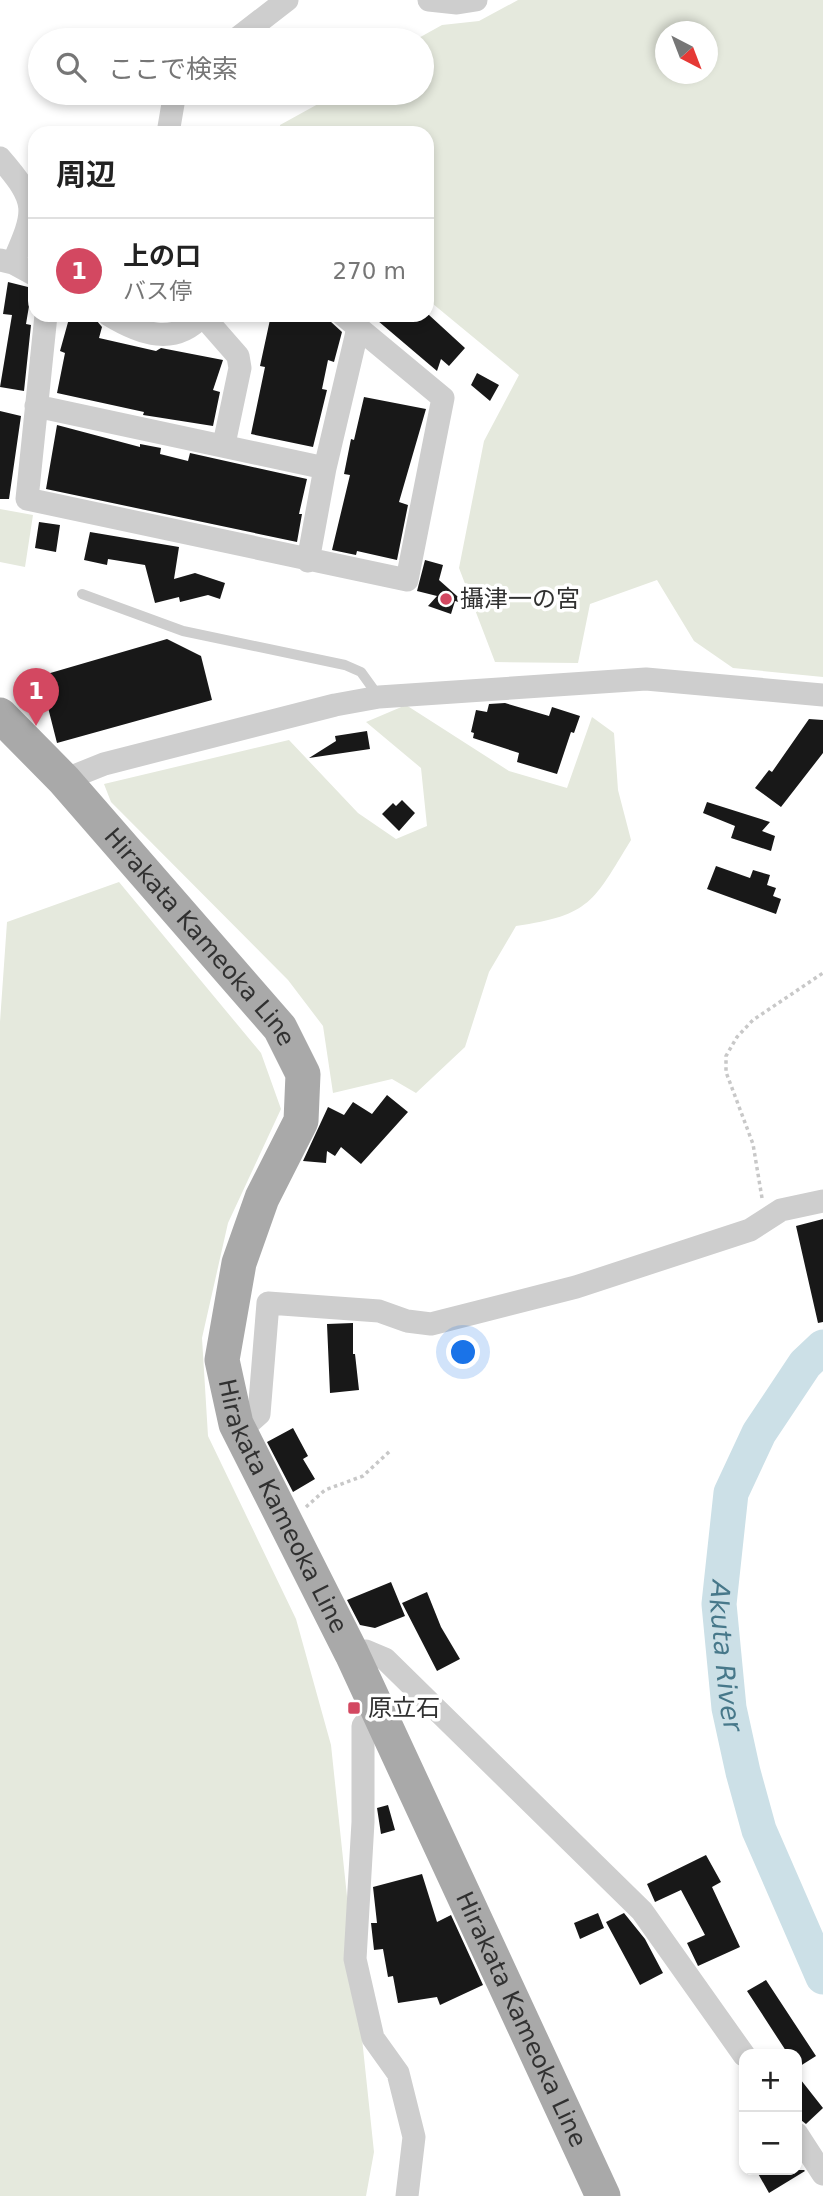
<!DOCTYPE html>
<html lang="ja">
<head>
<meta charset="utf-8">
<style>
  body { margin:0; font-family:"DejaVu Sans","Noto Sans JP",sans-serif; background:#f6f6f6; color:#222 }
  .controls { position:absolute; right:21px; bottom:21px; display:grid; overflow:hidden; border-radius:14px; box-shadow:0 4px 10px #0003 }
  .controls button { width:63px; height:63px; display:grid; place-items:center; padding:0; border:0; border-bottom:2px solid #e0e0e0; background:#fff; color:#222; font:35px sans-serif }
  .compass { position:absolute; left:655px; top:21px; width:63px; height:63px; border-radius:50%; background:#fff; box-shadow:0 4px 10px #0003; rotate:138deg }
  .you { position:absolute; left:464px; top:1353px; width:24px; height:24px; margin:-18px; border:5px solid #fff; border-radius:50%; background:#1a73e8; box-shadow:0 0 0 10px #1a73e833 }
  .badge { display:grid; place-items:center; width:46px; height:46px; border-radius:50%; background:#d34861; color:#fff; font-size:23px; font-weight:700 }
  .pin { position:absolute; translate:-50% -58px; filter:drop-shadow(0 2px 4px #0008) }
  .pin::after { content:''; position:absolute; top:37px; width:24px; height:21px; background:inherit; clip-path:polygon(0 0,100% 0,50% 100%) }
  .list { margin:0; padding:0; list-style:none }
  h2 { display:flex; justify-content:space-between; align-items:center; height:91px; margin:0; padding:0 28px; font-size:30px }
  h2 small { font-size:23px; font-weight:400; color:#767676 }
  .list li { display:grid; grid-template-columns:46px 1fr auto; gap:21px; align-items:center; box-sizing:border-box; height:105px; padding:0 28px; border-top:2px solid #e0e0e0 }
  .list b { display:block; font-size:26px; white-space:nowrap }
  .list p { margin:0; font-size:23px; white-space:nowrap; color:#767676 }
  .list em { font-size:23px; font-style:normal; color:#767676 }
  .icon { flex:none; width:38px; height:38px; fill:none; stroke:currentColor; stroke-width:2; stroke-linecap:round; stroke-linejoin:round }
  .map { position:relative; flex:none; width:823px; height:2196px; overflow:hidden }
  .search { position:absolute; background:#fff; box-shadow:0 4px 10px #0003; left:28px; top:28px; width:406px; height:77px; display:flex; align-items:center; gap:18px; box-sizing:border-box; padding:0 24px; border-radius:38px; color:#767676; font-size:26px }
  .panel { position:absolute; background:#fff; box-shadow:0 4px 10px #0003; left:28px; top:126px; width:406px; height:196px; border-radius:21px }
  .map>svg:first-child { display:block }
</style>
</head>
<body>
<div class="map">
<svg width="823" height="2196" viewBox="0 0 823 2196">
  <rect width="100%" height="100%" fill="#fff"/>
  <path fill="#e5e9dd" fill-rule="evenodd" d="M 518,0 L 823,0 L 823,677 L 733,668 L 694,641 L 657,580 L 590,604 L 578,663 L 495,662 L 459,568 L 484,441 L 519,375 L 427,299 L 427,133 L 281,133 L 280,125 L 338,93 L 422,93 L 422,40 L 415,40 L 442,25 L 479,21 ZM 666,32 L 708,32 L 708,74 L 666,74 Z
    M 0,509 L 33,515 L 25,567 L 0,562 Z
    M 406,705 L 509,771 L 567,788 L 592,717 L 614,733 L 618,790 L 631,840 C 593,902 591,915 516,926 L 489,972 L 465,1047 L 416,1093 L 392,1079 L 333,1093 L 323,1026 L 288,980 L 111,802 L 104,784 L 289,740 L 358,813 L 396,839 L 427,826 L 421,768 L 366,722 Z
    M 119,882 L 261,1053 L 281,1109 L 228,1223 L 202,1338 L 208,1436 L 296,1619 L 331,1745 L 374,2152 L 366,2196 L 0,2196 L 0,1022 L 7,922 Z"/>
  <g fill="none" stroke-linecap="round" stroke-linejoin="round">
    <path stroke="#cce0e7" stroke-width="35" id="s1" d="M 823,1347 L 805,1364 L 759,1433 L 731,1493 L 719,1604 L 729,1708 L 743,1772 L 759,1830 L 823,1977"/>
  </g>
  <path fill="#181818" d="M 8,282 L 32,288 L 26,324 L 31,325 L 24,391 L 0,387 L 12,315 L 3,314 Z
    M 70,315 L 97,321 L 102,327 L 99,338 L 156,351 L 161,348 L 223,360 L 213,390 L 220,392 L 213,426 L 156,417 L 143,415 L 144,412 L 57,393 L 65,353 L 60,351 Z
    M 271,315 L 309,315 L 330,321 L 342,332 L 334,362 L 328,360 L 322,389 L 327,390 L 313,447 L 251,434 L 265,367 L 260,366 Z
    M 371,315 L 429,315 L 465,348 L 449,366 L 441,359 L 437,371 Z
    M 477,373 L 499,385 L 490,401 L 471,385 Z
    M 364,397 L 426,409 L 399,502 L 408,505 L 397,560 L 357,551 L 356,555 L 332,550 L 350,475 L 344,474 L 351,439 L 354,440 Z
    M 0,411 L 21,416 L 9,499 L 0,499 Z
    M 57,425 L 140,447 L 140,444 L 161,448 L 160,454 L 188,461 L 190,453 L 307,479 L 299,514 L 302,514 L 297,542 L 46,489 Z
    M 39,522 L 60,525 L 56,552 L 35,548 Z
    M 90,532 L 179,547 L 174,579 L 195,573 L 225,583 L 220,599 L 208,595 L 180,602 L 179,597 L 155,603 L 145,565 L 108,559 L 107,565 L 84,560 Z
    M 425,560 L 443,565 L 439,580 L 466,604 L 455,601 L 451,614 L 428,606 L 437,596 L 417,591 Z
    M 167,639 L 201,656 L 212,700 L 57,743 L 40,676 Z
    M 505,703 L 549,716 L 552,707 L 580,716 L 574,733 L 571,732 L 557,774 L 517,762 L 519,753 L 473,738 L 474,733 L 471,732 L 476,710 L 487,712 L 489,704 Z
    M 809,719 L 823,720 L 823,753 L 781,807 L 755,788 L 769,770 L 772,772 Z
    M 367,731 L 370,749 L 309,758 L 336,741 L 335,736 Z
    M 402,800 L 415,813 L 399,831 L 382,814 L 393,803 L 396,806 Z
    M 707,802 L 770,822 L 762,831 L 775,836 L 771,851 L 731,838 L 735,826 L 703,813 Z
    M 716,866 L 750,878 L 753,870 L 770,875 L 767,885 L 776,888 L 773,896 L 781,899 L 776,914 L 707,889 Z
    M 387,1095 L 408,1112 L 361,1164 L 341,1147 L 335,1156 L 327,1151 L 326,1163 L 303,1161 L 328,1107 L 344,1115 L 353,1102 L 372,1114 Z
    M 823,1219 L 823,1322 L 818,1323 L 796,1226 Z
    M 353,1323 L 353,1354 L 355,1354 L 359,1390 L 330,1393 L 327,1324 Z
    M 293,1428 L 308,1456 L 303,1459 L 315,1479 L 293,1492 L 267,1442 Z
    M 391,1582 L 405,1616 L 375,1628 L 360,1625 L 347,1600 Z
    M 427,1592 L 441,1627 L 460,1659 L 437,1671 L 402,1603 Z
    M 388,1805 L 395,1830 L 381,1834 L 377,1808 Z
    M 706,1855 L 721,1882 L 712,1887 L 740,1947 L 698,1966 L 687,1943 L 705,1935 L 681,1890 L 655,1902 L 647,1884 Z
    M 422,1874 L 437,1922 L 451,1915 L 483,1985 L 440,2005 L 437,1997 L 398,2003 L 393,1976 L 388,1977 L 383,1949 L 374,1950 L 371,1923 L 377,1923 L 373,1887 Z
    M 598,1913 L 604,1928 L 580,1939 L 574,1923 Z
    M 624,1913 L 645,1939 L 663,1973 L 640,1985 L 606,1922 Z
    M 766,1980 L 816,2056 L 797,2068 L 797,2054 L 788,2054 L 747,1991 Z
    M 797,2075 L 823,2108 L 806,2124 L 797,2117 Z
    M 756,2170 L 804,2170 L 805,2171 L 769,2193 Z"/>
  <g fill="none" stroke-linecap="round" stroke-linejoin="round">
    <path stroke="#c8c8c8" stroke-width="3.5" stroke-dasharray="3.5 3.5" stroke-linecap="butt" d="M 762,1198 L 753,1144 L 726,1072 L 726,1056 L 737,1037 L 753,1020 L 823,973
      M 306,1507 L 325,1490 L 363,1476 L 390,1451"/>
    <path stroke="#cecece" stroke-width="10" d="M 82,594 L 183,631 L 345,665 L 361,672 L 379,697"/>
    <path stroke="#cecece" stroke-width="23" d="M 429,0 L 457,3 L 476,0
      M 235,40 L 287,0
      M 168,133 L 174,98 L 179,93
      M 0,158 C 39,203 36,210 13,263
      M 0,260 L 13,263 L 35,275
      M 46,315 L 27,499 L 407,580 L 443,398 L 343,315
      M 109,315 C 140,334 175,347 203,315
      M 203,316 L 238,356 L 240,368 L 224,444
      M 36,406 L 325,468
      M 308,561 L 325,468 L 358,328
      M 64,780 L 104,764 L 335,705 L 379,697 L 646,679 L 823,695
      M 236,1424 L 250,1422 L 259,1414 L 268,1303 L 379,1311 L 407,1321 L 431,1324 L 576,1287 L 750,1230 L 781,1210 L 823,1201
      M 352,1654 L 366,1651 L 385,1659 L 642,1911 L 744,2055
      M 376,1709 L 363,1726 L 363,1822 L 355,1959 L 373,2038 L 398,2073 L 414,2137 L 407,2196
      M 797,2134 L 823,2174"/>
    <path stroke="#a9a9a9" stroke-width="35" id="s2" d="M 0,715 L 64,780 L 280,1028 L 303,1074 L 301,1121 L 262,1198 L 239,1263 L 222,1360 L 236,1424 L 352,1654 L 603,2196"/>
  </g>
  <g fill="#d34861" stroke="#fff" stroke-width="2.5">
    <circle cx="446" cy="599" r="7"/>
    <rect x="347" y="1701" width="14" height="14" rx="3.5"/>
  </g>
  <g text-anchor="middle" stroke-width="7" stroke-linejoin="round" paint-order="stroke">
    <g font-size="24" fill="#313131" stroke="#fff" text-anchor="start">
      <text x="460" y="607">攝津一の宮</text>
      <text x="368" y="1716">原立石</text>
    </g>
    <g font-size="24" fill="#313131" stroke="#fff">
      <text dy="8" stroke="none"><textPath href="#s2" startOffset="299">Hirakata Kameoka Line</textPath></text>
      <text dy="8" stroke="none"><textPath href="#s2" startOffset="931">Hirakata Kameoka Line</textPath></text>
      <text dy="8" stroke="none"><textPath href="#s2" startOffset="1498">Hirakata Kameoka Line</textPath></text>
    </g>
    <g font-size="26" font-style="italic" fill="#47788a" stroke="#fff">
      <text dy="9" stroke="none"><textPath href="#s1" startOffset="338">Akuta River</textPath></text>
    </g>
  </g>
</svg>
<div class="controls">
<button>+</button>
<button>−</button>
</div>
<svg class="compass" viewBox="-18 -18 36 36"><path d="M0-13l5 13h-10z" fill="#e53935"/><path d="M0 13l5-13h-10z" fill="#767676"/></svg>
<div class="you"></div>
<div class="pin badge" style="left:36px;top:726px">1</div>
<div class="search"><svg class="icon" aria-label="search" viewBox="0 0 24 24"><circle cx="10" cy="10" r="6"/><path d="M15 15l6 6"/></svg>ここで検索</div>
<section class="panel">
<h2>周辺<small></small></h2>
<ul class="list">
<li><span class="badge">1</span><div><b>上の口</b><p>バス停</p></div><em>270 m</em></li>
</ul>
</section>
</div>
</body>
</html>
